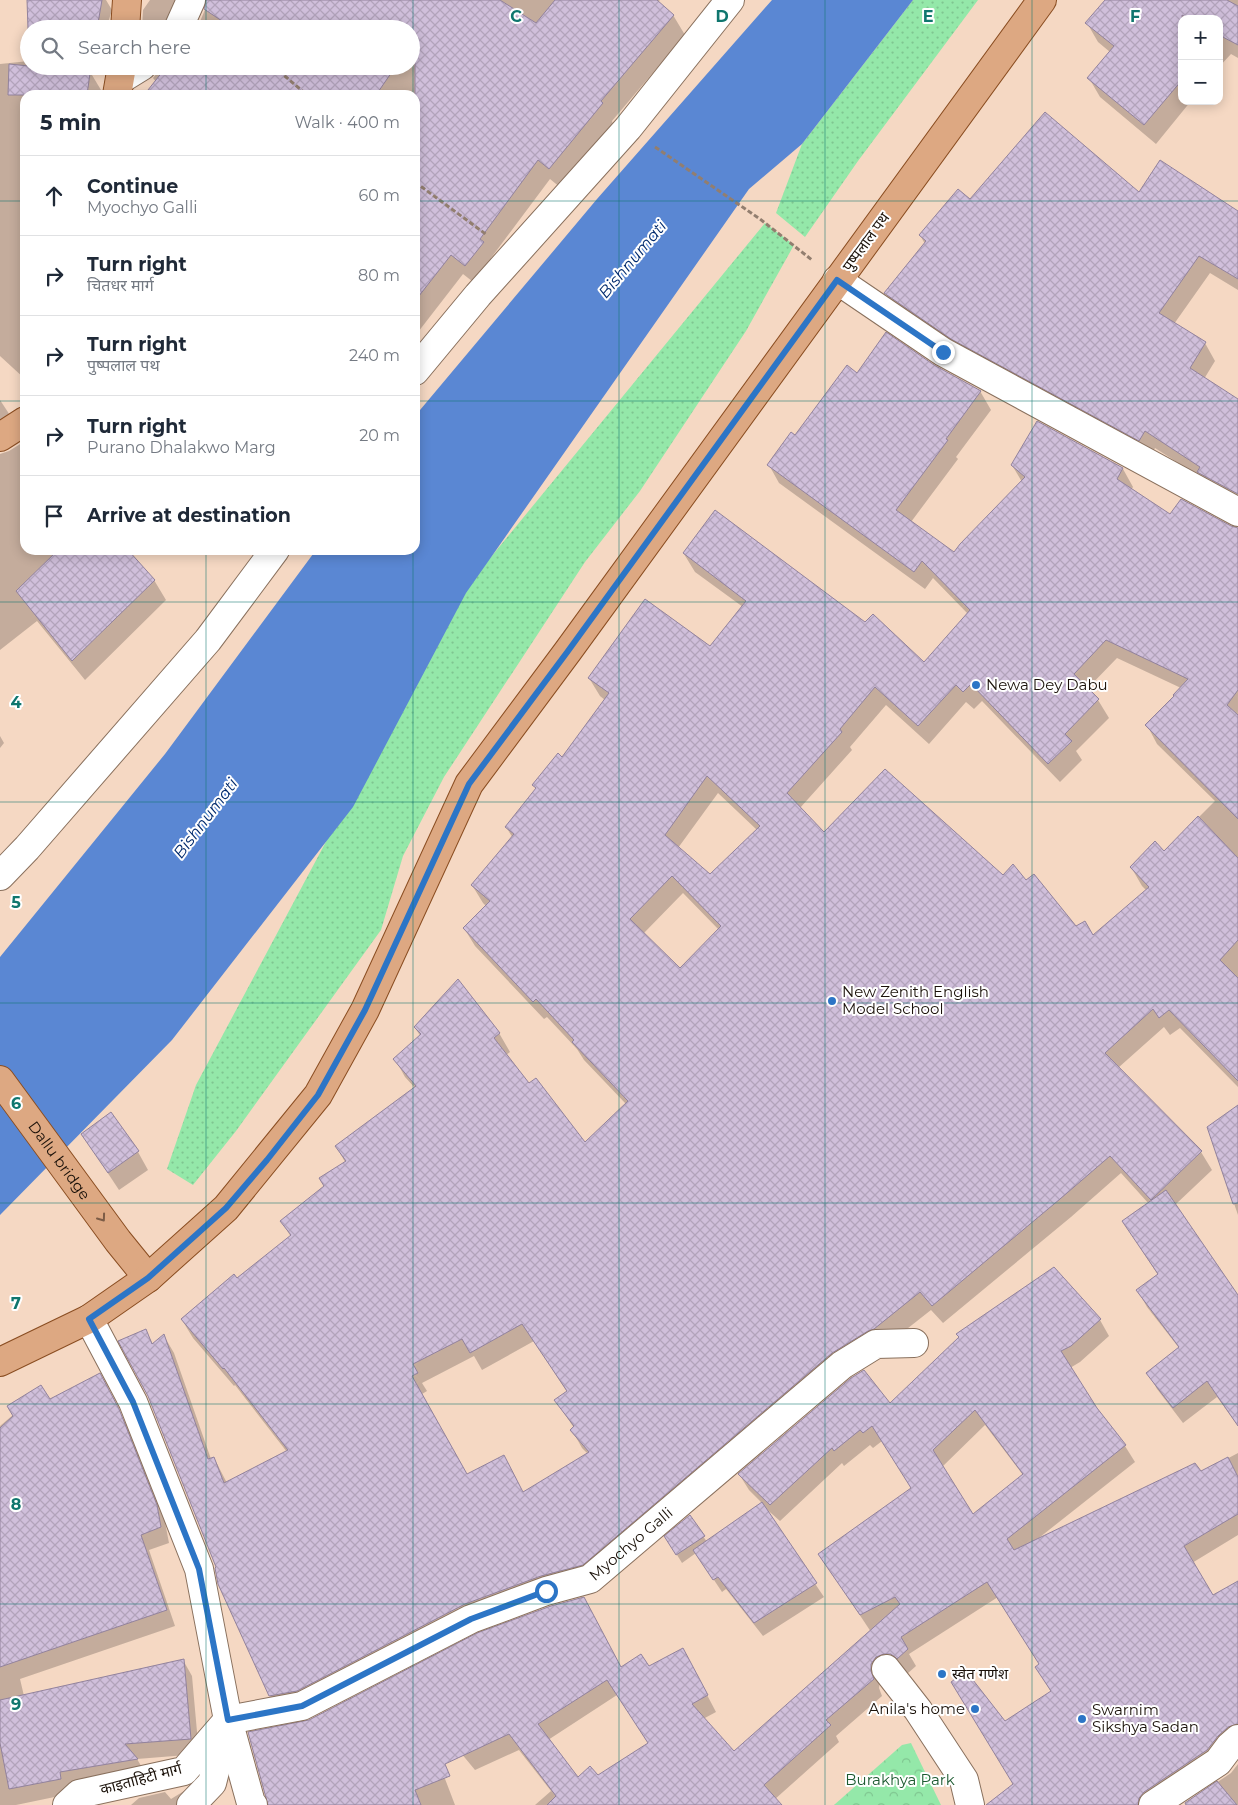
<!DOCTYPE html>
<html lang="en">
<head>
<meta charset="utf-8">
<style>
  body { margin:0; font-family:Montserrat,"Noto Sans Devanagari",sans-serif; background:#f2f2f3; color:#1f2937 }
  .controls { position:absolute; right:15px; top:15px; display:grid; overflow:hidden; border-radius:10px; box-shadow:0 2px 12px #0003 }
  .controls button { width:45px; height:45px; display:grid; place-items:center; padding:0; border:0; border-bottom:1px solid #e0e1e3; background:#fff; color:#1f2937; font:25px sans-serif }
  .stop { position:absolute; width:15px; height:15px; margin:-11px; border:4px solid #2c75c6; border-radius:50%; background:#fff }
  .stop.end { background:#2c75c6; border-color:#fff; box-shadow:0 1px 5px #0008 }
  .list { margin:0; padding:0; list-style:none }
  h2 { display:flex; justify-content:space-between; align-items:center; height:65px; margin:0; padding:0 20px; font-size:21px }
  h2 small { font-size:16px; font-weight:400; color:#747a83 }
  .list li { display:grid; grid-template-columns:32px 1fr auto; gap:15px; align-items:center; box-sizing:border-box; height:80px; padding:0 20px; border-top:1px solid #e0e1e3 }
  .list b { display:block; font-size:19px; white-space:nowrap }
  .list p { margin:0; font-size:16px; white-space:nowrap; color:#747a83 }
  .list em { font-size:16px; font-style:normal; color:#747a83 }
  .icon { flex:none; width:28px; height:28px; fill:none; stroke:currentColor; stroke-width:2; stroke-linecap:round; stroke-linejoin:round }
  .map { position:relative; flex:none; width:1238px; height:1805px; overflow:hidden }
  .search { position:absolute; background:#fff; box-shadow:0 2px 12px #0003; left:20px; top:20px; width:400px; height:55px; display:flex; align-items:center; gap:12px; box-sizing:border-box; padding:0 18px; border-radius:28px; color:#747a83; font-size:19px }
  .panel { position:absolute; background:#fff; box-shadow:0 2px 12px #0003; left:20px; top:90px; width:400px; height:465px; border-radius:15px }
  .map>svg:first-child { display:block }
</style>
</head>
<body>
<div class="map">
<svg width="1238" height="1805" viewBox="0 0 1238 1805">
  <defs>
    <pattern id="grass-dots" width="8" height="8" patternUnits="userSpaceOnUse" patternTransform="scale(1.25)"><rect width="8" height="8" fill="#94e8a9"/><path d="M2 2h.1M6 6h.1" fill="none" stroke="#7fc690" stroke-width="1.8" stroke-linecap="round"/></pattern>
    <pattern id="park-crowns" width="20" height="18" patternUnits="userSpaceOnUse" patternTransform="scale(1.25)"><rect width="20" height="18" fill="#94e8a9"/><path d="M2 6a3 3 0 1 1 6 0M12 15a3 3 0 1 1 6 0" fill="none" stroke="#7fc690"/></pattern>
    <pattern id="building-cross-hatch" width="8" height="8" patternUnits="userSpaceOnUse" patternTransform="scale(1.25)"><rect width="8" height="8" fill="#d0bfdb"/><path d="M0 0l8 8M0 8l8-8" fill="none" stroke="#b2a3bb"/></pattern>
  </defs>
  <rect width="100%" height="100%" fill="#f5d8c3"/>
  <path fill="url(#grass-dots)" d="M 913,0 L 978,0 L 858,161 L 805,237 L 776,213 L 802,144 Z
    M 765,223 L 794,245 L 746,331 L 640,491 L 585,562 L 444,777 L 403,856 L 381,930 L 236,1131 L 193,1185 L 167,1169 L 196,1085 L 454,602 Z"/>
  <path fill="url(#park-crowns)" d="M 911,1743 L 941,1805 L 834,1805 L 902,1745 Z"/>
  <path fill="#5a87d3" d="M 772,0 L 913,0 L 802,144 L 749,189 L 466,593 L 353,807 L 172,1040 L 0,1215 L 0,957 L 165,754 L 316,550 L 415,550 L 415,416 L 597,199 Z"/>
  <path fill="#0003" fill-rule="evenodd" d="M 28,0 L 106,0 L 112,10 L 106,29 L 29,29 Z
    M 150,0 L 660,0 L 658,2 L 673,15 L 685,35 L 612,121 L 613,124 L 561,188 L 550,179 L 491,258 L 494,263 L 477,285 L 463,274 L 415,336 L 415,95 L 146,95 L 156,82 L 153,78 L 162,67 L 157,66 L 411,66 L 411,29 L 197,29 L 206,7 L 207,5 L 202,4 L 181,29 L 142,29 L 143,10 Z
    M 1106,0 L 1238,0 L 1238,58 L 1231,54 L 1219,67 L 1219,19 L 1182,19 L 1182,101 L 1191,101 L 1156,144 L 1100,97 L 1089,78 L 1110,52 L 1098,42 L 1087,23 Z
    M 29,61 L 29,66 L 95,66 L 92,75 L 101,90 L 101,95 L 25,95 L 25,379 L 0,356 L 0,64 Z
    M 1139,194 L 1238,212 L 1238,290 L 1210,273 L 1174,324 L 1205,343 L 1215,361 L 1204,379 L 1238,400 L 1238,506 L 1203,479 L 1155,448 L 1150,458 L 896,312 L 886,293 L 925,244 L 920,235 L 971,201 Z
    M 934,366 L 980,391 L 991,410 L 956,457 L 958,459 L 911,522 L 954,554 L 1022,482 L 1012,465 L 1123,469 L 1133,487 L 1131,490 L 1170,516 L 1238,529 L 1238,1087 L 1180,1028 L 1170,1035 L 1164,1027 L 1118,1068 L 1201,1152 L 1212,1170 L 1175,1205 L 1238,1298 L 1238,1426 L 1217,1397 L 1183,1423 L 1157,1389 L 1148,1373 L 1179,1348 L 1147,1307 L 1138,1291 L 1158,1275 L 1123,1221 L 1149,1204 L 1121,1173 L 1071,1217 L 943,1323 L 931,1310 L 884,1347 L 551,1594 L 281,1714 L 270,1696 L 218,1568 L 146,1331 L 153,1344 L 164,1336 L 174,1353 L 211,1459 L 214,1458 L 227,1483 L 287,1452 L 235,1385 L 234,1386 L 193,1338 L 182,1320 L 291,1237 L 281,1221 L 325,1187 L 345,1162 L 336,1146 L 415,1088 L 405,1077 L 395,1059 L 421,1037 L 415,1028 L 499,1033 L 510,1052 L 506,1055 L 529,1085 L 585,1144 L 626,1104 L 584,1060 L 577,1049 L 547,1017 L 544,1019 L 475,946 L 464,928 L 486,906 L 483,903 L 472,885 L 513,838 L 506,827 L 536,790 L 534,785 L 563,759 L 605,700 L 600,696 L 589,678 L 710,648 L 743,607 L 695,572 L 684,554 L 866,624 L 924,663 L 968,614 L 933,578 L 925,589 L 779,483 L 769,465 L 857,374 ZM 1117,658 L 1181,688 L 1175,697 L 1147,725 L 1157,744 L 1215,801 L 1164,852 L 1131,867 L 1142,886 L 1147,891 L 1092,937 L 1076,928 L 1026,881 L 824,834 L 800,808 L 852,750 L 850,747 L 886,705 L 929,744 L 966,702 L 974,709 L 982,701 L 1060,782 L 1082,760 L 1076,751 L 1109,718 L 1098,700 L 1087,689 ZM 718,793 L 757,830 L 711,875 L 678,848 ZM 683,893 L 719,930 L 680,970 L 643,934 ZM 534,1341 L 567,1392 L 556,1401 L 574,1428 L 572,1430 L 582,1448 L 588,1454 L 523,1493 L 467,1475 L 422,1394 L 427,1391 L 422,1383 L 474,1356 L 482,1370 Z
    M 0,400 L 21,432 L 0,447 Z
    M 25,441 L 25,550 L 127,550 L 154,580 L 166,600 L 85,680 L 37,621 L 0,650 L 0,454 L 9,451 Z
    M 0,736 L 4,743 L 0,748 Z
    M 1238,1107 L 1238,1215 L 1208,1128 Z
    M 82,1134 L 138,1152 L 148,1170 L 119,1190 Z
    M 1054,1269 L 1100,1320 L 1109,1336 L 1080,1362 L 1070,1368 L 1096,1409 L 1125,1446 L 1135,1462 L 1035,1541 L 1195,1464 L 1200,1473 L 1238,1453 L 1238,1535 L 1192,1563 L 1212,1596 L 1238,1582 L 1238,1743 L 1227,1753 L 1216,1767 L 1158,1805 L 1015,1805 L 1006,1790 L 1014,1784 L 953,1682 L 966,1673 L 1005,1722 L 1051,1692 L 1036,1667 L 1040,1665 L 998,1597 L 909,1654 L 916,1666 L 907,1674 L 902,1670 L 894,1669 L 885,1673 L 880,1680 L 879,1688 L 882,1696 L 836,1736 L 839,1742 L 774,1800 L 777,1805 L 535,1805 L 551,1791 L 519,1750 L 475,1770 L 413,1695 L 455,1805 L 272,1805 L 266,1795 L 249,1733 L 309,1721 L 478,1634 L 551,1607 L 583,1598 L 621,1669 L 641,1655 L 649,1667 L 683,1649 L 716,1712 L 703,1719 L 734,1753 L 871,1632 L 820,1555 L 912,1489 L 882,1441 L 873,1448 L 870,1445 L 844,1466 L 842,1463 L 780,1521 L 763,1506 L 824,1597 L 763,1636 L 726,1589 L 722,1592 L 696,1553 L 682,1563 L 666,1537 L 690,1517 L 707,1542 L 762,1503 L 749,1490 L 739,1474 L 852,1379 L 863,1372 L 890,1405 L 960,1337 L 958,1334 ZM 985,1425 L 1023,1475 L 973,1516 L 942,1467 ZM 617,1695 L 649,1744 L 598,1777 L 590,1767 L 578,1778 L 548,1740 Z
    M 108,1390 L 127,1426 L 165,1522 L 169,1543 L 149,1550 L 175,1626 L 20,1679 L 24,1696 L 183,1660 L 192,1676 L 199,1754 L 137,1759 L 146,1774 L 69,1794 L 16,1805 L 0,1805 L 0,1426 L 13,1415 L 50,1400 Z
    M 1238,1764 L 1238,1805 L 1187,1805 L 1186,1803 L 1231,1773 Z
    M 184,1791 L 189,1799 L 184,1805 L 131,1805 L 139,1798 L 165,1792 L 171,1799 Z"/>
  <path fill="url(#building-cross-hatch)" stroke="#92829c" fill-rule="evenodd" d="M 27,0 L 102,0 L 97,29 L 29,29 L 29,57 Z
    M 206,0 L 500,0 L 536,23 L 555,0 L 657,0 L 674,15 L 601,101 L 603,103 L 549,169 L 538,160 L 480,239 L 484,242 L 465,266 L 451,255 L 415,301 L 415,38 L 411,43 L 411,29 L 234,29 L 204,9 Z
    M 1105,0 L 1227,0 L 1238,6 L 1238,45 L 1219,35 L 1219,19 L 1189,19 L 1182,15 L 1182,80 L 1144,125 L 1087,78 L 1114,46 L 1085,23 Z
    M 9,64 L 29,66 L 91,66 L 87,95 L 8,95 Z
    M 167,66 L 396,66 L 376,95 L 144,95 Z
    M 1045,112 L 1139,192 L 1160,160 L 1238,211 L 1238,279 L 1199,256 L 1159,313 L 1206,342 L 1190,368 L 1238,399 L 1238,494 L 1197,472 L 1200,467 L 1145,431 L 1139,441 L 951,339 L 884,293 L 926,241 L 919,235 L 958,189 L 970,199 Z
    M 886,332 L 934,365 L 981,391 L 946,439 L 948,440 L 896,510 L 954,552 L 960,544 L 1025,477 L 1011,465 L 1037,421 L 1123,468 L 1117,479 L 1170,514 L 1181,499 L 1231,526 L 1238,528 L 1238,690 L 1227,705 L 1238,715 L 1238,819 L 1145,725 L 1174,696 L 1173,695 L 1188,679 L 1106,640 L 1074,674 L 1099,699 L 1065,734 L 1072,741 L 1048,764 L 971,684 L 963,692 L 956,685 L 918,726 L 875,687 L 840,729 L 842,732 L 787,793 L 824,832 L 885,769 L 1003,875 L 1013,864 L 1026,880 L 1034,874 L 1076,926 L 1085,921 L 1093,935 L 1149,887 L 1130,867 L 1155,841 L 1164,851 L 1198,816 L 1238,858 L 1238,940 L 1220,960 L 1238,978 L 1238,1081 L 1169,1010 L 1159,1018 L 1153,1009 L 1105,1053 L 1202,1151 L 1151,1200 L 1110,1156 L 1060,1199 L 932,1306 L 920,1292 L 874,1329 L 868,1331 L 832,1353 L 583,1565 L 541,1576 L 465,1604 L 297,1691 L 269,1696 L 218,1584 L 215,1568 L 216,1567 L 148,1396 L 118,1341 L 146,1329 L 152,1344 L 164,1334 L 208,1459 L 214,1457 L 224,1483 L 288,1450 L 224,1368 L 223,1369 L 181,1319 L 234,1274 L 237,1278 L 291,1235 L 280,1221 L 324,1186 L 319,1178 L 346,1161 L 335,1146 L 416,1086 L 393,1059 L 421,1034 L 414,1027 L 458,979 L 500,1033 L 494,1038 L 529,1083 L 536,1078 L 585,1142 L 628,1101 L 572,1042 L 574,1040 L 536,999 L 533,1002 L 463,928 L 490,901 L 471,885 L 514,834 L 505,827 L 536,788 L 532,785 L 558,753 L 562,757 L 609,693 L 588,678 L 645,599 L 710,646 L 746,601 L 683,553 L 715,510 L 865,622 L 873,614 L 924,662 L 970,610 L 922,561 L 914,572 L 767,465 L 791,432 L 795,435 L 847,365 L 857,373 ZM 707,776 L 760,826 L 710,874 L 665,835 ZM 672,876 L 721,926 L 680,968 L 630,919 ZM 522,1324 L 567,1391 L 554,1400 L 574,1426 L 570,1430 L 589,1452 L 523,1492 L 504,1455 L 467,1474 L 412,1376 L 418,1373 L 413,1364 L 462,1339 L 470,1353 Z
    M 58,550 L 128,550 L 155,580 L 72,661 L 16,591 Z
    M 1238,1105 L 1238,1203 L 1233,1204 L 1207,1127 Z
    M 111,1112 L 139,1151 L 108,1173 L 81,1134 Z
    M 1166,1190 L 1238,1295 L 1238,1426 L 1207,1381 L 1173,1408 L 1146,1373 L 1179,1347 L 1136,1290 L 1158,1274 L 1122,1221 Z
    M 1054,1267 L 1101,1319 L 1071,1346 L 1061,1351 L 1097,1408 L 1126,1445 L 1007,1539 L 1014,1550 L 1195,1463 L 1201,1471 L 1228,1457 L 1238,1477 L 1238,1514 L 1184,1546 L 1213,1595 L 1238,1581 L 1238,1724 L 1228,1727 L 1218,1736 L 1207,1750 L 1144,1792 L 1139,1798 L 1138,1805 L 986,1805 L 1013,1784 L 951,1682 L 966,1671 L 1005,1721 L 1051,1691 L 1035,1667 L 1039,1664 L 987,1582 L 901,1637 L 908,1649 L 897,1659 L 891,1654 L 884,1654 L 876,1657 L 871,1664 L 871,1671 L 874,1679 L 826,1720 L 831,1725 L 764,1785 L 782,1805 L 547,1805 L 556,1796 L 509,1734 L 445,1764 L 450,1776 L 415,1790 L 421,1805 L 268,1805 L 248,1732 L 309,1720 L 477,1633 L 551,1606 L 584,1597 L 621,1667 L 641,1654 L 649,1666 L 683,1648 L 708,1695 L 692,1704 L 734,1751 L 900,1604 L 895,1597 L 860,1615 L 818,1554 L 911,1488 L 872,1426 L 863,1433 L 860,1430 L 834,1451 L 832,1448 L 770,1505 L 738,1474 L 851,1378 L 864,1370 L 890,1403 L 959,1337 L 956,1334 ZM 975,1410 L 1023,1474 L 973,1514 L 933,1450 ZM 607,1680 L 648,1743 L 598,1775 L 590,1766 L 578,1777 L 538,1724 Z
    M 100,1373 L 119,1409 L 157,1505 L 161,1527 L 141,1535 L 167,1610 L 0,1667 L 0,1428 L 13,1416 L 7,1406 L 41,1385 L 50,1399 Z
    M 762,1502 L 817,1583 L 754,1623 L 718,1577 L 713,1580 L 693,1550 Z
    M 690,1515 L 705,1536 L 676,1555 L 664,1536 Z
    M 184,1659 L 191,1739 L 125,1744 L 138,1759 L 60,1772 L 61,1779 L 9,1789 L 0,1743 L 0,1700 Z
    M 1217,1781 L 1237,1805 L 1186,1805 L 1185,1803 Z"/>
  <g fill="none" stroke-linecap="round" stroke-linejoin="round">
    <defs>
      <g id="minor">
        <path d="M 178,29 L 191,0"/>
        <path d="M 121,79 L 142,66"/>
        <path d="M 837,280 L 943,352 L 1238,512"/>
        <path d="M 415,371 L 478,295 L 628,128 L 730,0"/>
        <path d="M 0,876 L 27,848 L 208,640 L 275,550"/>
        <path d="M 89,1319 L 133,1402 L 199,1569 L 228,1720 L 251,1803 L 253,1805"/>
        <path d="M 886,1669 L 918,1710 L 964,1780 L 970,1805"/>
        <path id="s1" d="M 228,1720 L 302,1706 L 471,1619 L 546,1591 L 590,1579 L 842,1365 L 876,1344 L 914,1343"/>
        <path d="M 67,1805 L 79,1794 L 184,1771 L 228,1720"/>
        <path d="M 191,1805 L 212,1783 L 227,1724"/>
        <path d="M 1153,1805 L 1218,1762 L 1230,1746 L 1238,1739"/>
      </g>
      <g id="major">
        <path d="M 125,29 L 127,0"/>
        <path d="M 117,95 L 122,66"/>
        <path d="M 0,437 L 25,421"/>
        <path id="s2" d="M 0,1080 L 118,1241 L 148,1278"/>
        <path d="M 0,1362 L 89,1319 L 148,1278 L 226,1208 L 318,1095 L 365,1010 L 469,784 L 568,651 L 1042,0"/>
      </g>
    </defs>
    <use href="#minor" stroke="#89705d" stroke-width="30"/>
    <use href="#major" stroke="#8a4d21" stroke-width="30"/>
    <path stroke="#927e6f" stroke-width="3" stroke-dasharray="5 2.5" stroke-linecap="butt" d="M 215,26 L 225,29
      M 273,66 L 307,95
      M 655,147 L 760,219 L 812,260
      M 415,182 L 487,235"/>
    <use href="#minor" stroke="#fff" stroke-width="28"/>
    <use href="#major" stroke="#dda882" stroke-width="28"/>
  </g>
  <defs><path id="oneway-chevron" d="M-2-3.5L2.5 0L-2 3.5" fill="none" stroke-width="1.6" stroke-linecap="round" stroke-linejoin="round" transform="scale(1.25)"/></defs>
  <use stroke="#7c5c46" href="#oneway-chevron" transform="translate(102 1218) rotate(54)"/>
  <g fill="none" stroke-linecap="round" stroke-linejoin="round">
    <path stroke="#2c75c6" stroke-width="6" d="M 546,1591 L 471,1619 L 302,1706 L 228,1720 L 199,1569 L 133,1402 L 89,1319 L 148,1278 L 226,1208 L 267,1160 L 318,1095 L 365,1010 L 469,784 L 568,651 L 837,280 L 943,352"/>
  </g>
  <path fill="none" stroke="#0f766e" stroke-width="1" stroke-opacity="0.55" d="M 206,0 L 206,29M 413,0 L 413,95M 619,0 L 619,1805M 825,0 L 825,1805M 1032,0 L 1032,1805M 206,66 L 206,95M 0,201 L 25,201M 415,201 L 1238,201M 0,401 L 25,401M 415,401 L 1238,401M 206,550 L 206,1805M 413,550 L 413,1805M 0,602 L 1238,602M 0,802 L 1238,802M 0,1003 L 1238,1003M 0,1203 L 1238,1203M 0,1404 L 1238,1404M 0,1604 L 1238,1604"/>
  <g fill="#2c75c6" stroke="#fff" stroke-width="2">
    <circle cx="976" cy="685" r="5"/>
    <circle cx="832" cy="1001" r="5"/>
    <circle cx="942" cy="1674" r="5"/>
    <circle cx="975" cy="1709" r="5"/>
    <circle cx="1082" cy="1719" r="5"/>
  </g>
  <g text-anchor="middle" stroke-width="4" stroke-linejoin="round" paint-order="stroke">
    <g font-size="15" fill="#1a1109" stroke="#fff">
      <text transform="translate(866 242) rotate(-54)" y="5">पुष्पलाल पथ</text>
      <text dy="5" stroke="none"><textPath href="#s2" startOffset="100">Dallu bridge</textPath></text>
      <text dy="5" stroke="none"><textPath href="#s1" startOffset="445">Myochyo Galli</textPath></text>
      <text transform="translate(141 1779) rotate(-15)" y="5">काइताहिटी मार्ग</text>
    </g>
    <g font-size="15" fill="#1a1109" stroke="#fff" text-anchor="start">
      <text x="986" y="690">Newa Dey Dabu</text>
      <text x="842" y="997">New Zenith English<tspan x="842" dy="17">Model School</tspan></text>
      <text x="952" y="1679">स्वेत गणेश</text>
      <text x="965" y="1714" text-anchor="end">Anila's home</text>
      <text x="1092" y="1715">Swarnim<tspan x="1092" dy="17">Sikshya Sadan</tspan></text>
    </g>
    <g font-size="15" fill="#1c5a30" stroke="#fff">
      <text x="900" y="1785">Burakhya Park</text>
    </g>
    <g font-size="16" font-style="italic" fill="#012a6d" stroke="#fff">
      <text transform="translate(632 259) rotate(-50)" y="6">Bishnumati</text>
      <text transform="translate(205 818) rotate(-53)" y="6">Bishnumati</text>
    </g>
  </g>
  <g font-size="16" text-anchor="middle" font-weight="bold" fill="#0f766e" stroke="#fff" stroke-width="4" stroke-linejoin="round" paint-order="stroke">
    <text x="516" y="22">C</text>
    <text x="722" y="22">D</text>
    <text x="928" y="22">E</text>
    <text x="1135" y="22">F</text>
    <text x="16" y="708">4</text>
    <text x="16" y="908">5</text>
    <text x="16" y="1109">6</text>
    <text x="16" y="1309">7</text>
    <text x="16" y="1510">8</text>
    <text x="16" y="1710">9</text>
  </g>
</svg>
<div class="controls">
<button>+</button>
<button>−</button>
</div>
<div class="stop" style="left:546px;top:1591px"></div>
<div class="stop end" style="left:943px;top:352px"></div>
<div class="search"><svg class="icon" aria-label="search" viewBox="0 0 24 24"><circle cx="10" cy="10" r="6"/><path d="M15 15l6 6"/></svg>Search here</div>
<section class="panel">
<h2>5 min<small>Walk · 400 m</small></h2>
<ul class="list">
<li><svg class="icon" aria-label="ahead" viewBox="0 0 24 24"><path d="M12 20V5M6 11l6-6 6 6"/></svg><div><b>Continue</b><p>Myochyo Galli</p></div><em>60 m</em></li>
<li><svg class="icon" aria-label="right" viewBox="0 0 24 24"><path d="M7 20v-9h11M14 6l5 5-5 5"/></svg><div><b>Turn right</b><p>चितधर मार्ग</p></div><em>80 m</em></li>
<li><svg class="icon" aria-label="right" viewBox="0 0 24 24"><path d="M7 20v-9h11M14 6l5 5-5 5"/></svg><div><b>Turn right</b><p>पुष्पलाल पथ</p></div><em>240 m</em></li>
<li><svg class="icon" aria-label="right" viewBox="0 0 24 24"><path d="M7 20v-9h11M14 6l5 5-5 5"/></svg><div><b>Turn right</b><p>Purano Dhalakwo Marg</p></div><em>20 m</em></li>
<li><svg class="icon" aria-label="arrive" viewBox="0 0 24 24"><path d="M6 21V4h12l-3 4 3 4H6"/></svg><div><b>Arrive at destination</b></div></li>
</ul>
</section>
</div>
</body>
</html>
